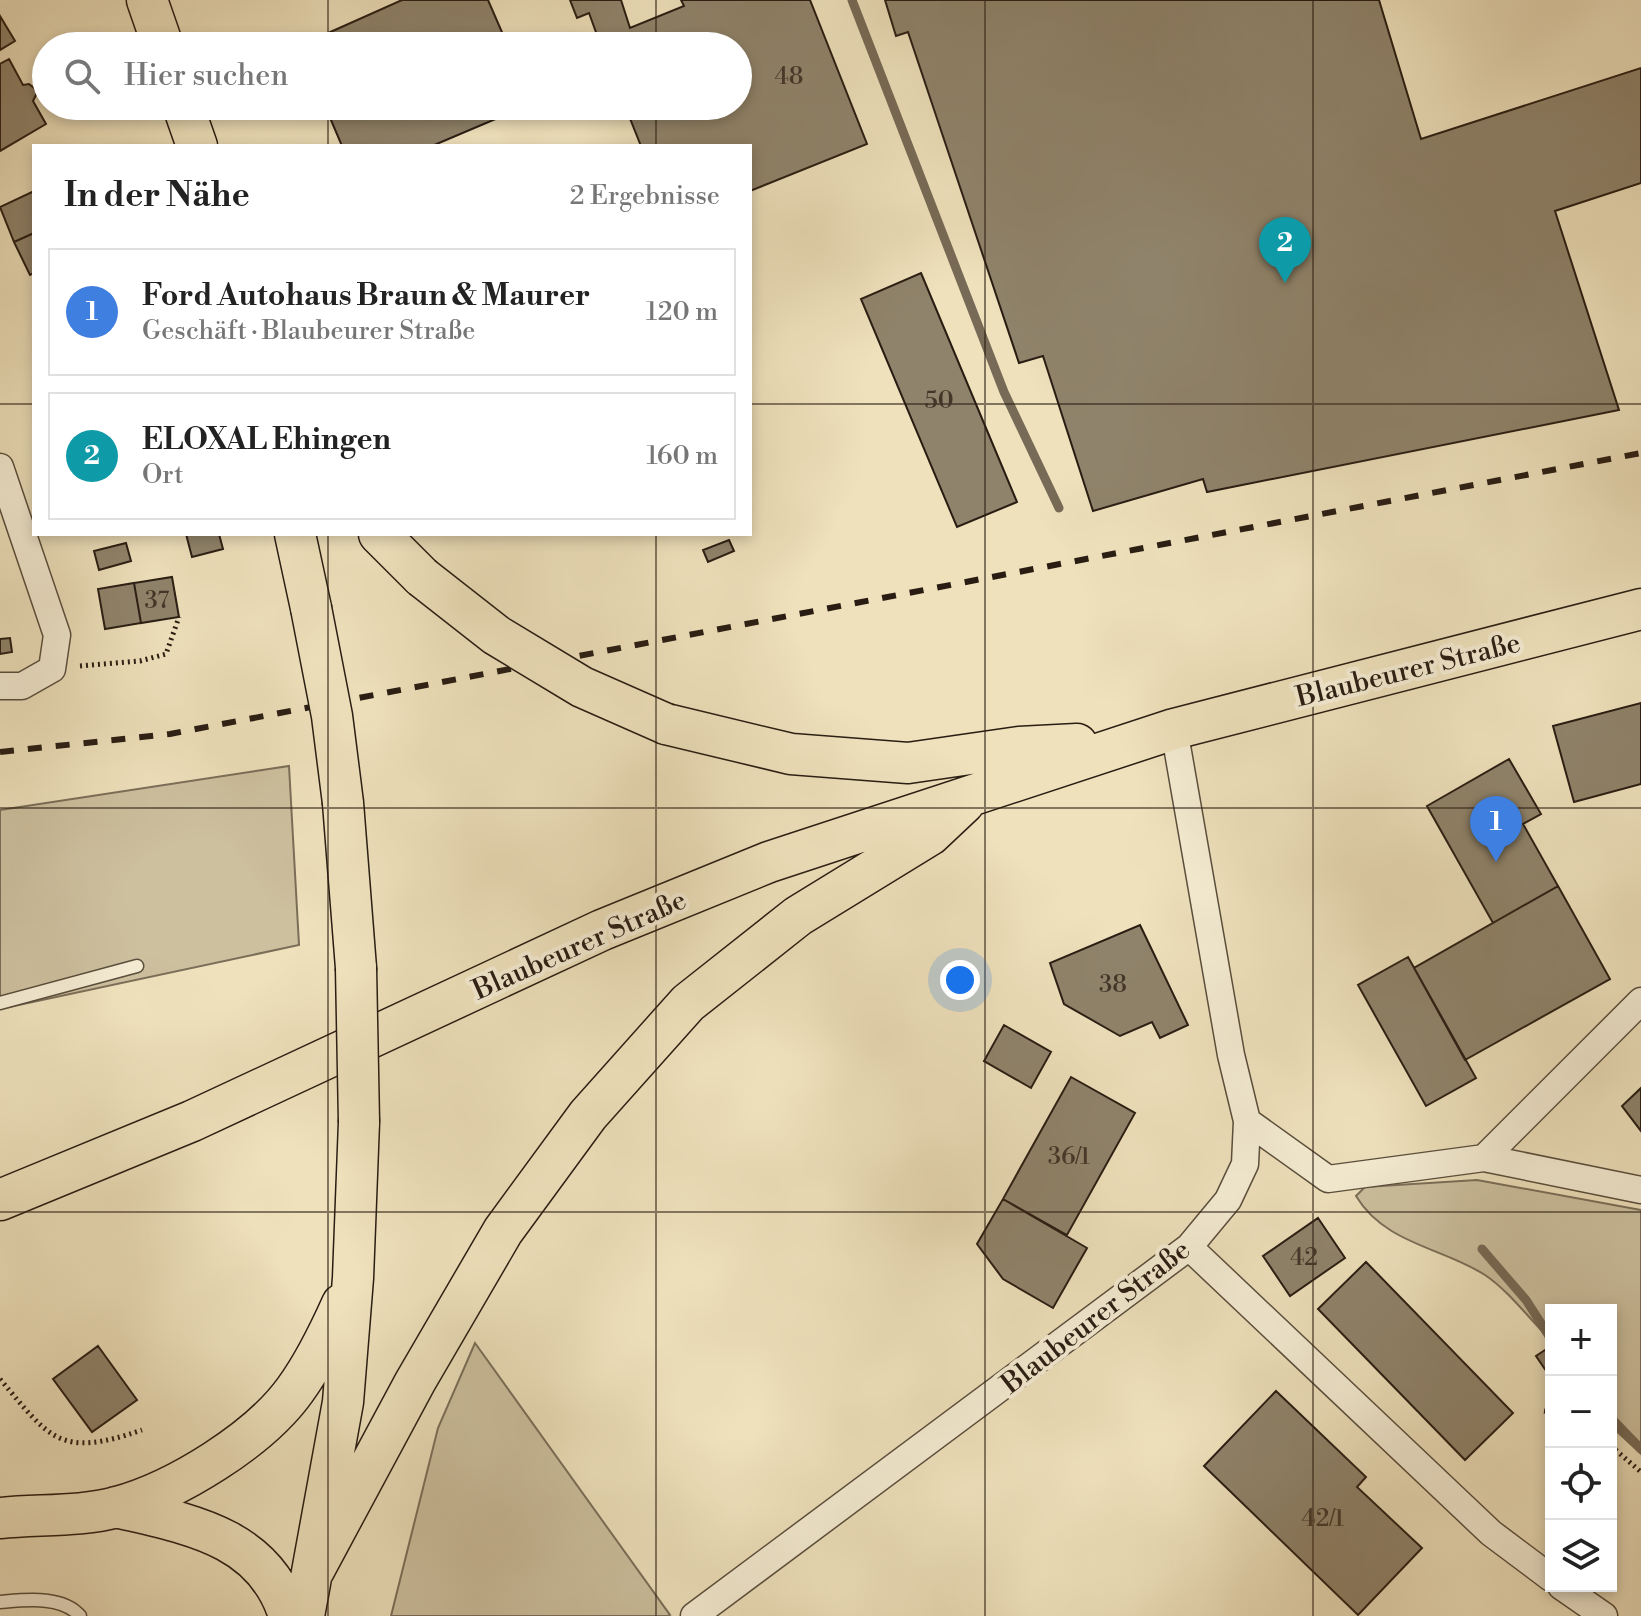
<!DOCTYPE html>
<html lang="de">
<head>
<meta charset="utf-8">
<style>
  body { margin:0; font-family:"Libre Bodoni",serif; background:#f6f6f6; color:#222 }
  .controls { position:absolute; right:24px; bottom:24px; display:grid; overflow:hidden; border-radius:0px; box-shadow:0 4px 12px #0003 }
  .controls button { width:72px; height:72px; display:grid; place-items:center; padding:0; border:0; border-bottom:2px solid #e0e0e0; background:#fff; color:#222; font:40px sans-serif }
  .you { position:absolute; left:960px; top:980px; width:28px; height:28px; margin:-20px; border:6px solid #fff; border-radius:50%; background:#1a73e8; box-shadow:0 0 0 12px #1a73e833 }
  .badge { display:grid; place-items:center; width:52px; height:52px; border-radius:50%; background:#8f2418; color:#fff; font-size:26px; font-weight:700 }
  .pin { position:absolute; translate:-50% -66px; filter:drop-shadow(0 2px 4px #0008) }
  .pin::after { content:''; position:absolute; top:42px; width:28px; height:24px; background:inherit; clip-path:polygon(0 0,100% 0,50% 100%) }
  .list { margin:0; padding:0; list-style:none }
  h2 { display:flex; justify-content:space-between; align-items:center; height:104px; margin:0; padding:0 32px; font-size:34px }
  h2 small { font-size:26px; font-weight:400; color:#767676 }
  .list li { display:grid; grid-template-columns:52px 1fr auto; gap:24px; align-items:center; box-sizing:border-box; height:128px; margin:0 16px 16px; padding:0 16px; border:2px solid #e0e0e0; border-radius:0px }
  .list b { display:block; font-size:30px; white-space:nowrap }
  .list p { margin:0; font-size:26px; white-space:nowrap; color:#767676 }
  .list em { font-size:26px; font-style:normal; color:#767676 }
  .icon { flex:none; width:44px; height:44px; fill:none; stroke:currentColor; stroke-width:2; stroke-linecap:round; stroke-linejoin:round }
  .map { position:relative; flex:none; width:1641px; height:1616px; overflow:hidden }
  .search { position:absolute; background:#fff; box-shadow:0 4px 12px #0003; left:32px; top:32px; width:720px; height:88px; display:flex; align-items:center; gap:20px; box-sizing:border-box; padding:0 28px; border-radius:44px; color:#767676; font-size:30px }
  .panel { position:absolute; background:#fff; box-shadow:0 4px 12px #0003; left:32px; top:144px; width:720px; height:392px; border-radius:0px }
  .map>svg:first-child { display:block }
</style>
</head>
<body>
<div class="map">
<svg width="1641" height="1616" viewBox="0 0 1641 1616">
  <rect width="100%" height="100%" fill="#eee1bc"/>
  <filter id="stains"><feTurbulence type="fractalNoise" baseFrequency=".0025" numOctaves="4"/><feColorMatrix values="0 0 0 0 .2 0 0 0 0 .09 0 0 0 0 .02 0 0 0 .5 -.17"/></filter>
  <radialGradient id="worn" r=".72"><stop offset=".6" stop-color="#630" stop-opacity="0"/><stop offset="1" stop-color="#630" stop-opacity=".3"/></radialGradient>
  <path fill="#cdc09f" stroke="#7b6e59" stroke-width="2" d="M 289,766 L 299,945 L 0,1009 L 0,810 Z
    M 1477,1180 L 1641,1210 L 1641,1454 L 1611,1426 L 1611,1310 L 1551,1310 L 1551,1340 C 1530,1320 1509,1291 1485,1275 C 1441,1247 1385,1244 1356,1196 L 1365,1187 Z
    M 475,1343 L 670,1615 L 668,1616 L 391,1616 L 438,1428 Z"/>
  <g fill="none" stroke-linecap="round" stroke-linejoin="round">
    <path stroke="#776a56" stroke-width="9" d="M 852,0 L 1004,392 L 1059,508
      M 1482,1249 L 1526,1300 L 1551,1339
      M 1611,1418 L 1641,1449"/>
  </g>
  <path fill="#8f836b" stroke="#291d13" stroke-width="2" d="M 402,0 L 488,0 L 508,46 L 299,46 Z
    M 570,0 L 621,0 L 630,28 L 684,6 L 681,0 L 810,0 L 867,144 L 750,191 L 750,146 L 641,146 L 625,106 L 738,106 L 738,46 L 601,46 L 589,13 L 577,18 Z
    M 885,0 L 1379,0 L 1421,139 L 1641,68 L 1641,183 L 1555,211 L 1619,410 L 1207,492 L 1203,479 L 1093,511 L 1043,356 L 1019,363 L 908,32 L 896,36 Z
    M 0,16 L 15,41 L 0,50 Z
    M 9,59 L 23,85 L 29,84 L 38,91 L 33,101 L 46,124 L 0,151 L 0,64 Z
    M 325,106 L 526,106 L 432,146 L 342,146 Z
    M 34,191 L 34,233 L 14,242 L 0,207 Z
    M 34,233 L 34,273 L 30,275 L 14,242 Z
    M 921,273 L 1017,502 L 957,527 L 861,299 Z
    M 186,534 L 219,534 L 223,549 L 192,557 Z
    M 729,540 L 734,551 L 708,562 L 703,550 Z
    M 126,543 L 131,561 L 99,570 L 94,551 Z
    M 172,577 L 179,617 L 141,623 L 134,583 Z
    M 134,583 L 141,623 L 105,629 L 98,589 Z
    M 10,638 L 12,652 L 0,654 L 0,639 Z
    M 1641,703 L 1641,784 L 1574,802 L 1553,726 Z
    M 1509,759 L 1541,814 L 1523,824 L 1558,886 L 1493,923 L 1427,806 Z
    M 1558,886 L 1610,979 L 1465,1060 L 1414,968 Z
    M 1140,925 L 1188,1025 L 1160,1038 L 1152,1022 L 1120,1036 L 1064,1004 L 1050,963 Z
    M 1408,957 L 1476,1078 L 1426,1106 L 1358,985 Z
    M 1004,1025 L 1051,1052 L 1031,1088 L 984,1061 Z
    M 1071,1077 L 1135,1113 L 1067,1235 L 1003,1199 Z
    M 1641,1088 L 1641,1131 L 1622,1106 Z
    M 1003,1199 L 1087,1248 L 1053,1308 L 1003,1279 L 977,1244 Z
    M 1318,1218 L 1345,1258 L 1290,1296 L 1263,1256 Z
    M 1366,1262 L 1513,1413 L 1465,1460 L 1318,1309 Z
    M 98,1346 L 137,1400 L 92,1432 L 53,1379 Z
    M 1551,1346 L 1551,1378 L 1536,1356 Z
    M 1276,1391 L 1366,1477 L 1357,1487 L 1422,1548 L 1358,1615 L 1204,1466 Z"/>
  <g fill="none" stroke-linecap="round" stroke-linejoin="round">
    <defs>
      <path id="lane" d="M 0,1003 L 137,966
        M 0,1602 C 25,1600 62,1595 80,1616"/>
      <path id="street" d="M 0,467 L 57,635 L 52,669 L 22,686 L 0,686
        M 1247,1121 L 1328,1179 L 1484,1158 L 1641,1001
        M 1484,1158 L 1641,1190
        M 1189,1247 L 1491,1533 L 1551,1578
        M 1561,1586 L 1604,1616
        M 694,1616 L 1189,1247 L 1228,1200 L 1245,1164 L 1247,1121 L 1231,1055 L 1174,729"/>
      <path id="primary" d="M 147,0 L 163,46
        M 183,106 L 197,146
        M 295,534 L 311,608
        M 379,534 L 422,577
        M 666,724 L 791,754 L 908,763 L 1019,747 L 1077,744
        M 343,803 L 356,968
        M 0,1200 L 192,1121 L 602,930 L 769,862 L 1174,729 L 1641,609
        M 116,1507 C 188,1524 265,1536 289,1616
        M 0,1518 C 37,1514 81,1517 117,1507 C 176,1491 259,1440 295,1390 C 314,1364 329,1333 342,1304
        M 314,1570 L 415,1382 L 503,1231 L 588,1115 L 688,1003 L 798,916 L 930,835 L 964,803
        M 304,1616 L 343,1402 L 353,1278 L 359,1122"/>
    </defs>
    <use href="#lane" stroke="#5a4e3d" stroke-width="15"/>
    <use href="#street" stroke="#5a4e3d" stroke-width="29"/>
    <use href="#primary" stroke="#291d13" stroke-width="43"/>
    <path stroke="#291d13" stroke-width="5" stroke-dasharray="2 4" stroke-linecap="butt" d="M 80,666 L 140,661 L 166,654 L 179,617
      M 0,1379 C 51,1440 60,1458 142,1430
      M 1544,1411 L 1551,1412
      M 1611,1446 L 1641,1472"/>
    <use href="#lane" stroke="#f4ecd3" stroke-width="12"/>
    <use href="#street" stroke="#f4ecd3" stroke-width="26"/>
    <use href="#primary" stroke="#eee1bc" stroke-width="40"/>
    <path stroke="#291d13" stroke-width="6" stroke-dasharray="14 14" stroke-linecap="butt" d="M 0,752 L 170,734 L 1641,453"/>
    <defs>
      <path id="primary-bridge" d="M 422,577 L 496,635 L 582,687 L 666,724
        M 311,608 L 332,716 L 343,803
        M 356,968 L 359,1122"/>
    </defs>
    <use href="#primary-bridge" stroke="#291d13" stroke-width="43" stroke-linecap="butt"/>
    <use href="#primary-bridge" stroke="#eee1bc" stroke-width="40"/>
  </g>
  <path fill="none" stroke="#291d13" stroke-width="2" stroke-opacity="0.55" d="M 328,0 L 328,46M 656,0 L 656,46M 985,0 L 985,1616M 1313,0 L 1313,1616M 328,106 L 328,146M 656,106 L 656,146M 0,404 L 34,404M 750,404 L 1641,404M 328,534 L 328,1616M 656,534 L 656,1616M 0,808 L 1641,808M 0,1212 L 1641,1212"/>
  <g text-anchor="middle" stroke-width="8" stroke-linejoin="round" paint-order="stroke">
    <g font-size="24" fill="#423629">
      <text x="789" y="84">48</text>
      <text x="939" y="408">50</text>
      <text x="157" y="608">37</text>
      <text x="1113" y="992">38</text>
      <text x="1069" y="1164">36/1</text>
      <text x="1304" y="1265">42</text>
      <text x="1323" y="1526">42/1</text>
    </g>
    <g font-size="28" fill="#291d13" stroke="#f4ecd3">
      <text transform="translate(1408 669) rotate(-14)" y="10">Blaubeurer Straße</text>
      <text transform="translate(579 944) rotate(-24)" y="10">Blaubeurer Straße</text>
      <text transform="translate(1095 1316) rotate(-38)" y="10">Blaubeurer Straße</text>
    </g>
  </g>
  <rect width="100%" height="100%" filter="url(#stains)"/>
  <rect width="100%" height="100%" fill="url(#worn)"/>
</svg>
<div class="controls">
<button>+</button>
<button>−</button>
<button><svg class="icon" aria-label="locate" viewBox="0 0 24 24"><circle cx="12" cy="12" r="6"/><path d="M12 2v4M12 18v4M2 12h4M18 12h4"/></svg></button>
<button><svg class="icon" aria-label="layers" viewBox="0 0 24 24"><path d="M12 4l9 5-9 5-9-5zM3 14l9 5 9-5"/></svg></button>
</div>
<div class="you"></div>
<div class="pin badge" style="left:1496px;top:862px;background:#3f7fe0">1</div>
<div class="pin badge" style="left:1285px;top:283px;background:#0f9aa8">2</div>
<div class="search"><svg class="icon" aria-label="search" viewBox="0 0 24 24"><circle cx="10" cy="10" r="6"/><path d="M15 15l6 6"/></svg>Hier suchen</div>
<section class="panel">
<h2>In der Nähe<small>2 Ergebnisse</small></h2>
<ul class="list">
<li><span class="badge" style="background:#3f7fe0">1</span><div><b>Ford Autohaus Braun &amp; Maurer</b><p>Geschäft · Blaubeurer Straße</p></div><em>120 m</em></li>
<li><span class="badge" style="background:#0f9aa8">2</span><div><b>ELOXAL Ehingen</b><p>Ort</p></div><em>160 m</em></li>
</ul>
</section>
</div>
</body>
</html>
